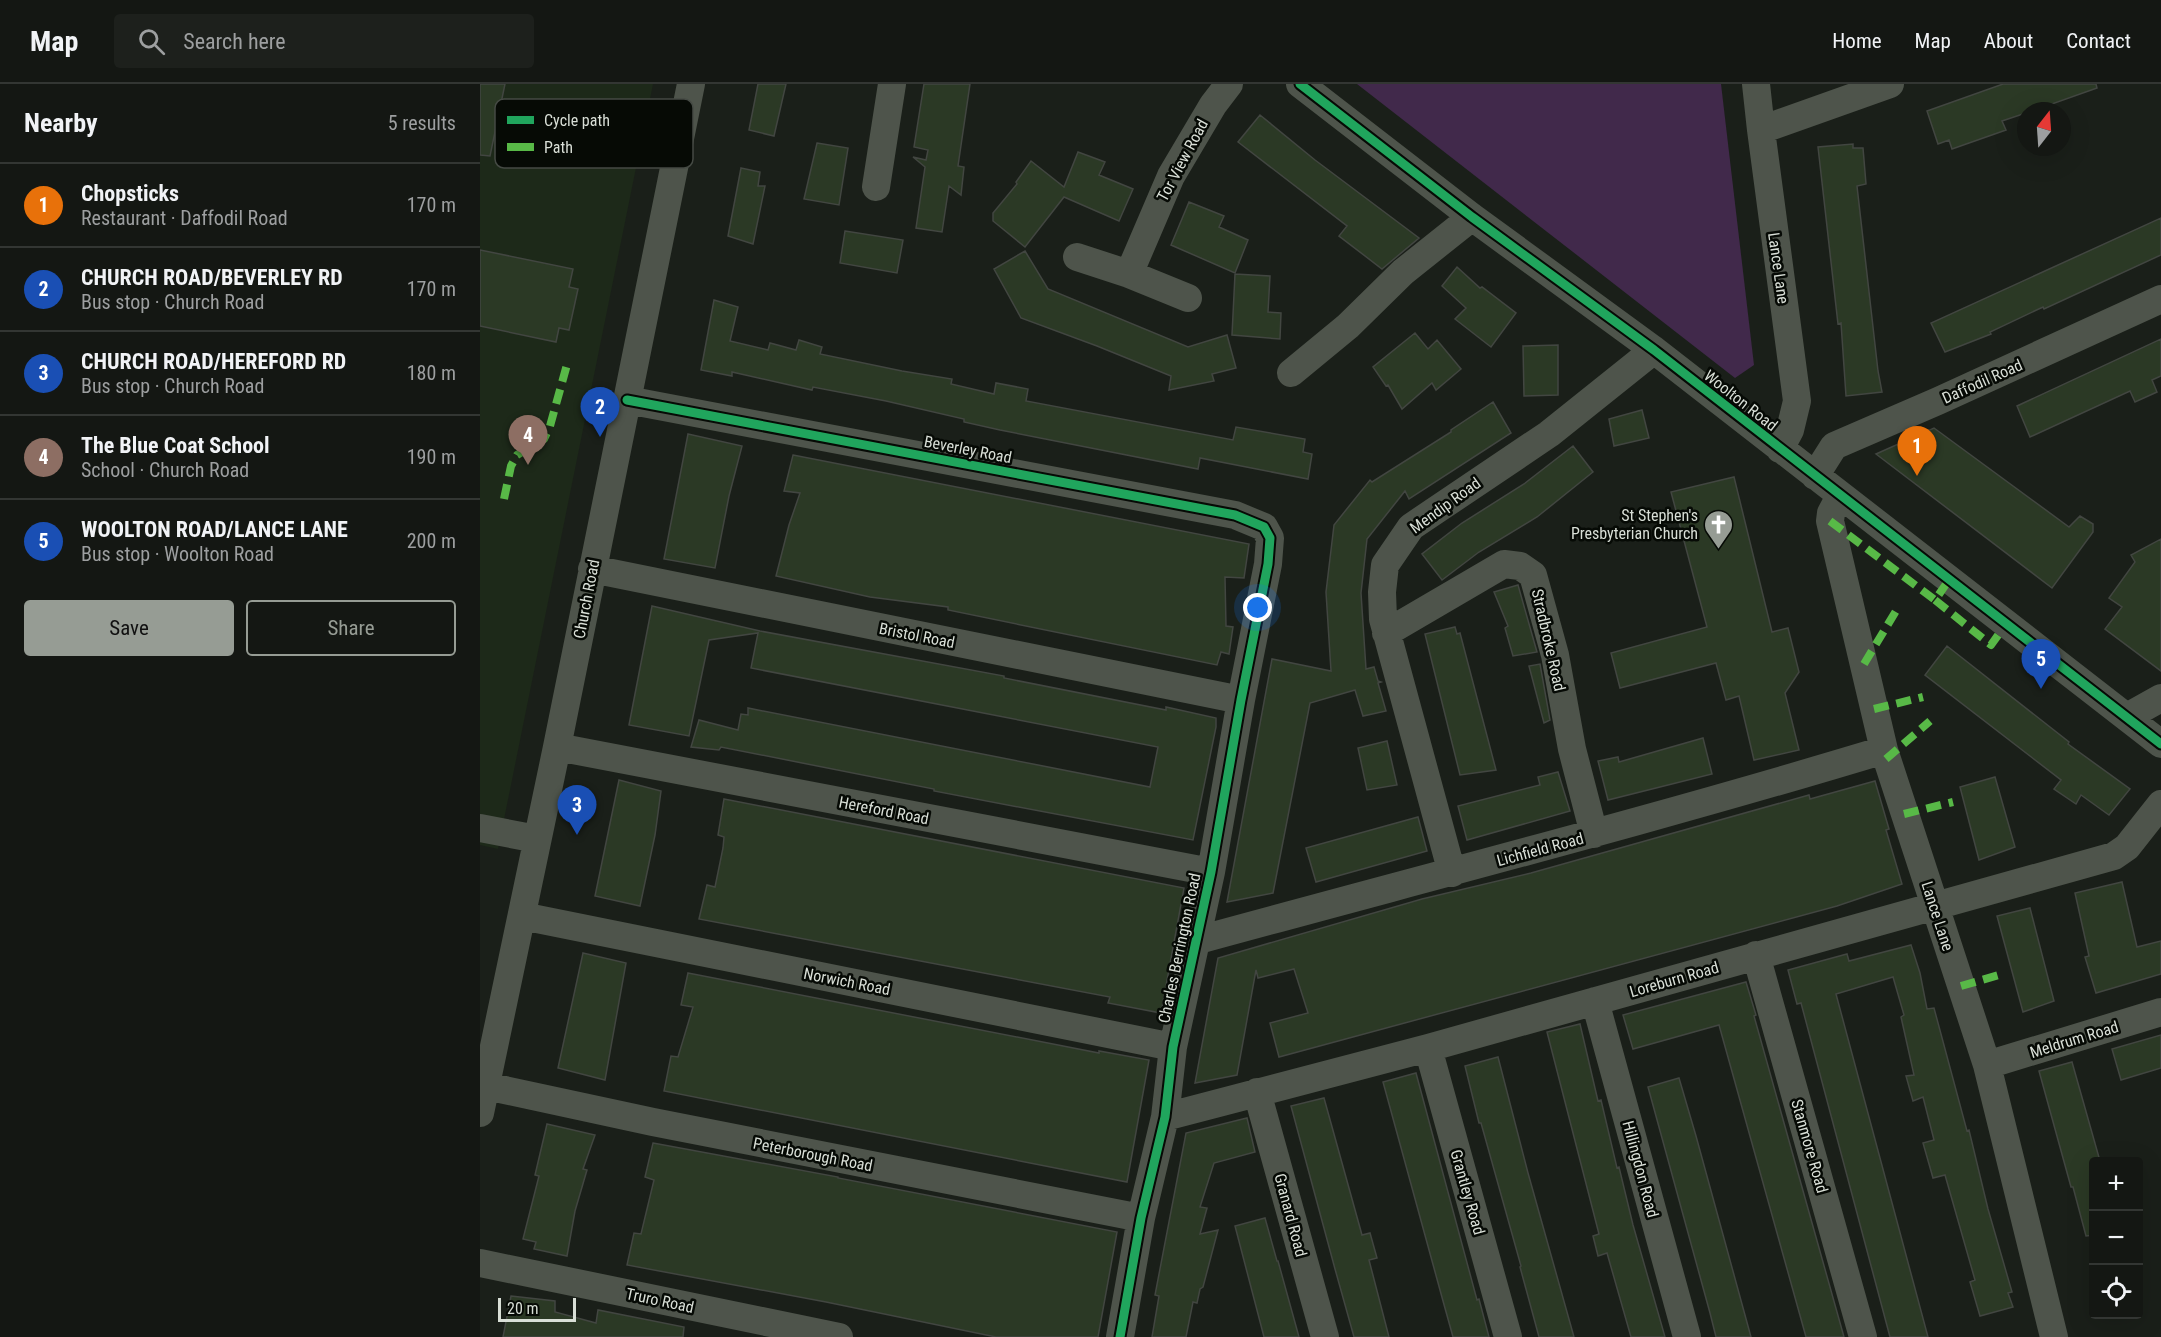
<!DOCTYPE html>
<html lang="en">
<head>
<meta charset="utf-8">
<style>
  body { margin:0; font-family:"Roboto Condensed",sans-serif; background:#1d201c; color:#f1f3f6 }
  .controls { position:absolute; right:18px; bottom:18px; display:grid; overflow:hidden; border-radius:6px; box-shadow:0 6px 24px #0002 }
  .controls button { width:54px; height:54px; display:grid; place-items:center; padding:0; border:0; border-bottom:2px solid #333633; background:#141713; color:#f1f3f6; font:30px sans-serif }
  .compass { position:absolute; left:1537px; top:18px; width:54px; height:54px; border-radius:50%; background:#141713; box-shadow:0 6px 24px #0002; rotate:17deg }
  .scale { position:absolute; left:18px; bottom:15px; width:78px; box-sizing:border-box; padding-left:6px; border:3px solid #d9dfd7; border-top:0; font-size:16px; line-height:21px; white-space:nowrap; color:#d9dfd7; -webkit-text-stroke:4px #060a05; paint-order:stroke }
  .you { position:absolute; left:778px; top:524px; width:21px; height:21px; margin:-15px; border:4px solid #fff; border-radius:50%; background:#1a73e8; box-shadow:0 0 0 9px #1a73e833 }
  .badge { display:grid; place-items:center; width:39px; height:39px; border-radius:50%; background:#969c94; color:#fff; font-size:20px; font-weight:700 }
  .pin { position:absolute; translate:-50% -50px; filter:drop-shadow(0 2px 3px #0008) }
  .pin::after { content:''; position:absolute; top:32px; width:21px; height:18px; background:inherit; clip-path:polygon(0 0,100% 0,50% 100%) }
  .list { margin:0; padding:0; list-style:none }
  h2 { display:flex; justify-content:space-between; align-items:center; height:78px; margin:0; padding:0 24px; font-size:26px }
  h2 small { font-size:20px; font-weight:400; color:#9d9fa0 }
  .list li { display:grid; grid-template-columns:39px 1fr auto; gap:18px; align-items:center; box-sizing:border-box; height:84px; padding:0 24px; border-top:2px solid #333633 }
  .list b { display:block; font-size:22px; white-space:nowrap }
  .list p { margin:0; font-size:20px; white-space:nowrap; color:#9d9fa0 }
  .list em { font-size:20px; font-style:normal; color:#9d9fa0 }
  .actions { display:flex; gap:12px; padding:18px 24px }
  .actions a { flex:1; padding:14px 0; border:2px solid #969c94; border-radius:6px; text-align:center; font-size:21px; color:#969c94 }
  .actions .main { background:#969c94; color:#111 }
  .icon { flex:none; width:33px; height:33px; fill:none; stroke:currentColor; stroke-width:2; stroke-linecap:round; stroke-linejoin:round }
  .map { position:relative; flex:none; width:1681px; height:1253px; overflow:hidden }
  header { display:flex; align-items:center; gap:36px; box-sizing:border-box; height:84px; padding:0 30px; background:#141713; border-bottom:2px solid #333633 }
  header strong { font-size:28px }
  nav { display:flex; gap:33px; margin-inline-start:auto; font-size:21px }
  .search { width:420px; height:54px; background:#1d201c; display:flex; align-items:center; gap:15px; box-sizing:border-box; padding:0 21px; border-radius:6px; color:#9d9fa0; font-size:22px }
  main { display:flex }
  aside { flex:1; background:#141713 }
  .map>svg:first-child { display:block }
</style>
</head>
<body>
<header>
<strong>Map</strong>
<div class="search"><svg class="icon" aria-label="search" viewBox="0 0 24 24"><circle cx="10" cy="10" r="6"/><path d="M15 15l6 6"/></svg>Search here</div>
<nav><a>Home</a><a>Map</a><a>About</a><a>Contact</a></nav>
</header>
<main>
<aside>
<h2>Nearby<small>5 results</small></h2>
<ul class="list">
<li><span class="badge" style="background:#e8710a">1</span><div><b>Chopsticks</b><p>Restaurant · Daffodil Road</p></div><em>170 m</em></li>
<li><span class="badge" style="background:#1a4fb4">2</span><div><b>CHURCH ROAD/BEVERLEY RD</b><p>Bus stop · Church Road</p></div><em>170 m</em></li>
<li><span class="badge" style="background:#1a4fb4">3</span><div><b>CHURCH ROAD/HEREFORD RD</b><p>Bus stop · Church Road</p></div><em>180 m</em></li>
<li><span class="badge" style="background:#8d6e63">4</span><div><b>The Blue Coat School</b><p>School · Church Road</p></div><em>190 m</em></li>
<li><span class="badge" style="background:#1a4fb4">5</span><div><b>WOOLTON ROAD/LANCE LANE</b><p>Bus stop · Woolton Road</p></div><em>200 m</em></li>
</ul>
<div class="actions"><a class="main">Save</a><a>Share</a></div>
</aside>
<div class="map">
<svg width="1681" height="1253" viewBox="0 0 1681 1253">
  <rect width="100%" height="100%" fill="#1a1f19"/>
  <path fill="#1d2919" d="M 0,0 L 173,0 L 18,765 L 0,761 Z"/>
  <path fill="#41294b" d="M 877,0 L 1241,0 L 1274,281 L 1255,294 Z"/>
  <path fill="#2b3925" stroke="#424641" stroke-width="1.5" d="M 0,0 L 25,0 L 10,72 L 0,71 Z
    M 278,0 L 306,0 L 294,52 L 269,46 Z
    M 444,0 L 490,0 L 478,82 L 484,83 L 481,111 L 469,102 L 462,148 L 436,144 L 445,83 L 433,73 L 446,76 L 448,66 L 434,63 Z
    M 1523,0 L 1616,0 L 1617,4 L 1552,27 L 1546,27 L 1546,29 L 1522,37 L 1526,46 L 1472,65 L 1469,56 L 1458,60 L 1447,27 Z
    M 780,31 L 835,76 L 939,154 L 902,185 L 859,152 L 867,142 L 758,58 Z
    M 337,59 L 368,64 L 359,121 L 324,115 Z
    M 1373,60 L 1373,64 L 1383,64 L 1386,100 L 1377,102 L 1398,287 L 1402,308 L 1366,312 L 1361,239 L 1358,240 L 1338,63 Z
    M 598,68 L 625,78 L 619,91 L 653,105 L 639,137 L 584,113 L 545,163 L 513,137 L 513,129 L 537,100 L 536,98 L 551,77 L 584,103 Z
    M 261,84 L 280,88 L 278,102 L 285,102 L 273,160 L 248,152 Z
    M 709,118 L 744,132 L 739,143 L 768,156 L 755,189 L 691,161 Z
    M 1681,134 L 1681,171 L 1564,225 L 1563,223 L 1510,248 L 1511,250 L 1465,268 L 1451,239 Z
    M 365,147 L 423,156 L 417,189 L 360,179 Z
    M 0,166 L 93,185 L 89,203 L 98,205 L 89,246 L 79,244 L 76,258 L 0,242 Z
    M 545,167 L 568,205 L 708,263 L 747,251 L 756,284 L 732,290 L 734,297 L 689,306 L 691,292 L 617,262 L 541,234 L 514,185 Z
    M 977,183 L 1000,204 L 1002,203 L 1036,229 L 1011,263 L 975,235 L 986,224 L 962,202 Z
    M 755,190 L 790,192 L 788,228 L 801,229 L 800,255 L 752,251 Z
    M 234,216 L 258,223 L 250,257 L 288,266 L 290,259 L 316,266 L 319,256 L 342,263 L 340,270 L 422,287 L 472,295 L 471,300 L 514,310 L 516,299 L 548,305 L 546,317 L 753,356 L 756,343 L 825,355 L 823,368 L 832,370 L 828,395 L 720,374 L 718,385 L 520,346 L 484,338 L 484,335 L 406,317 L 333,303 L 332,306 L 252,288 L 252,292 L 221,286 Z
    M 935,249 L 948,265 L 957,256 L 981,285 L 956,306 L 952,299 L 922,325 L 908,301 L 906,302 L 893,283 Z
    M 1681,255 L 1681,292 L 1672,296 L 1677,308 L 1655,318 L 1650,307 L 1550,353 L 1537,322 Z
    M 1078,261 L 1078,311 L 1044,312 L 1043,262 Z
    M 1013,318 L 1031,349 L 929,415 L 925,407 L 887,455 L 881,509 L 886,585 L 894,583 L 898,597 L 901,598 L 898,599 L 906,627 L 883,632 L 875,606 L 830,619 L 793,809 L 747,818 L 792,575 L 851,587 L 846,508 L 854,441 L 890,396 L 892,398 L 971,348 L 971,346 Z
    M 1162,326 L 1169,354 L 1134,362 L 1129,335 Z
    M 1454,344 L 1589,443 L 1600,432 L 1613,440 L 1613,448 L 1572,504 L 1396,370 Z
    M 208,350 L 262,362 L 249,412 L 235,484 L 184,475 Z
    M 1093,362 L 1113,388 L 1057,433 L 999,468 L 962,496 L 942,470 L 982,439 L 1044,400 Z
    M 313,371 L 769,460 L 764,494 L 745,493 L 746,542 L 753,543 L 749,570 L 741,568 L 737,581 L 468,526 L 468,523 L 390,513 L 296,492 L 309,441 L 320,409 L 304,407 Z
    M 1254,393 L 1292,548 L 1308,544 L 1319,588 L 1305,609 L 1319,666 L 1274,676 L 1259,612 L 1246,616 L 1236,579 L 1140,604 L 1131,569 L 1227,543 L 1191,408 Z
    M 1681,455 L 1681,587 L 1625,545 L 1642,523 L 1629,514 L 1655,478 L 1651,471 Z
    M 1038,501 L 1057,568 L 1033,572 L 1025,544 L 1028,542 L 1014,508 Z
    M 172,522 L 280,547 L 524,592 L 524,594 L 686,626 L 686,623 L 736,634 L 736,643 L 713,756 L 454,707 L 454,705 L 241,663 L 239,666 L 211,663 L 219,636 L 258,646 L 261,630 L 268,631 L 268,624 L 670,703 L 678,663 L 271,584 L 278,549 L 229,556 L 209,652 L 149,641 Z
    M 975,543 L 977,550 L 980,549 L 1016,686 L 980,691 L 945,550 Z
    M 1467,562 L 1589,658 L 1588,660 L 1650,705 L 1629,731 L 1601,711 L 1596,720 L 1574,705 L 1581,696 L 1445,591 Z
    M 1060,580 L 1070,636 L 1064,639 L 1049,582 Z
    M 1223,654 L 1232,690 L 1128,716 L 1118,677 L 1138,673 L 1139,678 Z
    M 907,657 L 917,701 L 887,706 L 878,664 Z
    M 1078,688 L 1090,727 L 987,756 L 978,722 L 1060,701 L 1058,693 Z
    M 1515,693 L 1535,763 L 1499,776 L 1480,703 Z
    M 139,696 L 181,707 L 175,751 L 160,822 L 115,812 Z
    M 1395,697 L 1409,745 L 1406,746 L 1422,800 L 1357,822 L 799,973 L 790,939 L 828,929 L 814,885 L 778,894 L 776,886 L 757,991 L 715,999 L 738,874 L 942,815 L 1051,789 L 1329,711 L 1330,715 Z
    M 244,715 L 704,804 L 681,929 L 628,919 L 630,913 L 219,835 L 227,801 L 235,803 L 243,764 L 244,753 L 238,751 Z
    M 938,733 L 947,767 L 836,798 L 826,764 Z
    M 1642,798 L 1657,863 L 1681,857 L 1681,890 L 1616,909 L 1605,873 L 1609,872 L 1595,809 Z
    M 1550,824 L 1574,917 L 1543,928 L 1517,832 Z
    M 1431,861 L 1440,889 L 1447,925 L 1454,924 L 1487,1047 L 1489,1046 L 1508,1125 L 1532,1208 L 1528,1209 L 1533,1223 L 1500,1232 L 1490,1198 L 1495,1196 L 1465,1091 L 1453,1094 L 1443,1059 L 1454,1056 L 1443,1013 L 1433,1017 L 1426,992 L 1434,991 L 1421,933 L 1424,931 L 1413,893 L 1356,910 L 1448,1253 L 1410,1253 L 1321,919 L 1317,920 L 1308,886 L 1367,870 L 1369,877 Z
    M 103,869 L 146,879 L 125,996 L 78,984 Z
    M 208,889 L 619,969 L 619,967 L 669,976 L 647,1098 L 184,1007 L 191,972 L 198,973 L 213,923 L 201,921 Z
    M 1266,898 L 1276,931 L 1274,932 L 1364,1253 L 1326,1253 L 1239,941 L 1153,965 L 1143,931 Z
    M 1100,940 L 1118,1017 L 1121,1016 L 1137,1084 L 1139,1083 L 1153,1141 L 1185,1253 L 1151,1253 L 1127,1169 L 1118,1172 L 1113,1152 L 1119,1150 L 1067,948 Z
    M 1681,951 L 1681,984 L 1641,996 L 1632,965 Z
    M 1018,973 L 1048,1089 L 1094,1253 L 1059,1253 L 1040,1183 L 1041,1182 L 1001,1039 L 999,1039 L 985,982 Z
    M 1592,978 L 1620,1077 L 1614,1077 L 1614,1151 L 1606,1152 L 1593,1103 L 1591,1103 L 1559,987 Z
    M 936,989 L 997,1216 L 999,1215 L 1009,1253 L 973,1253 L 963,1217 L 903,998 Z
    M 1199,994 L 1216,1052 L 1271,1253 L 1236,1253 L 1230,1229 L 1168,1003 Z
    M 844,1014 L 882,1151 L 890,1149 L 897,1174 L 889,1176 L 909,1253 L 874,1253 L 855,1185 L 811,1022 Z
    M 767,1034 L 775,1068 L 734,1079 L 720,1123 L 727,1124 L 720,1150 L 738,1146 L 723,1203 L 720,1205 L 717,1219 L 713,1218 L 706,1253 L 672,1253 L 679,1212 L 675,1211 L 706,1049 Z
    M 67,1040 L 115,1051 L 103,1085 L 107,1086 L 95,1127 L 87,1172 L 54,1165 L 56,1158 L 43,1155 L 59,1092 L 55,1091 Z
    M 173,1059 L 358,1093 L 358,1094 L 637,1148 L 618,1253 L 516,1253 L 346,1218 L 147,1181 L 154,1149 L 161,1150 L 174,1096 L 165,1093 Z
    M 785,1134 L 797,1177 L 798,1177 L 819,1253 L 784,1253 L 755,1142 Z
    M 31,1212 L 75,1217 L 75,1228 L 116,1239 L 118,1226 L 204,1243 L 203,1253 L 23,1253 Z"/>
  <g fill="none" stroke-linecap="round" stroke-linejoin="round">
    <path stroke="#4e544b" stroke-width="28" d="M 820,0 L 992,133 L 1174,266 L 1681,660
      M 1276,0 L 1281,46 L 1317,317 L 1310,346 L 1300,365
      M 1281,46 L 1410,0
      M 396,103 L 412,0
      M 597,173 L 649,190 L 708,214
      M 649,190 L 691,92 L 733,21 L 749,0
      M 811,289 L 868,242 L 923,188 L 992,133
      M 147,316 L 755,431 L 784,443 L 790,454 L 788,480 L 761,616 L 731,788 L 693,963 L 685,1033 L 661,1134 L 640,1253
      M 1335,392 L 1354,362 L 1458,317 L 1681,215
      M 1360,412 L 1351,429 L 1350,437 L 1404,666 L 1507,981 L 1574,1253
      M 112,485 L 761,616
      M 906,549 L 1024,480 L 1040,482 L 1053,491 L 1075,571 L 1092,665 L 1114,750
      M 1647,633 L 1681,614
      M 77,663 L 731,788
      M 0,744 L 57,755
      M 972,789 L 903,535 L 902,508 L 905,481 L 931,443 L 1069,350 L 1174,266
      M 42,832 L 693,963
      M 715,857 C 945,794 1176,735 1404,666
      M 1276,871 L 1383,1253
      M 1115,917 L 1207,1253
      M 948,964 L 1028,1253
      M 1507,981 L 1681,928
      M 6,1002 L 173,1038 L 661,1134
      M 777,1008 L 845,1253
      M 0,1029 L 77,663 L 211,0
      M 685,1033 L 948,964 L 1634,772 L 1647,763 L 1681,720
      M 0,1179 L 359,1253"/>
    <path stroke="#58b947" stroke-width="8" stroke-dasharray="15 8" stroke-linecap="butt" d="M 24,415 L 31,382 L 37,371 L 64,355 L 70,342 L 88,277
      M 1350,437 L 1455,516 L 1469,496
      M 1455,516 L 1511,561 L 1526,540
      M 1384,580 L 1419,522
      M 1394,625 L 1443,613
      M 1406,675 L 1450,637
      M 1424,730 L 1473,718
      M 1481,902 L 1522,890"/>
    <defs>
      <path id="cycleway" d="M 820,0 L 992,133 L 1174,266 L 1681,660
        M 147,316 L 755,431 L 784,443 L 790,454 L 788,480 L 761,616 L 731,788 L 693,963 L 685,1033 L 661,1134 L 640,1253"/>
    </defs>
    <use href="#cycleway" stroke="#060a05" stroke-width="13"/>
    <use href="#cycleway" stroke="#20a55d" stroke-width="9"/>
  </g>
  <defs>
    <symbol id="church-pin" viewBox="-11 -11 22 30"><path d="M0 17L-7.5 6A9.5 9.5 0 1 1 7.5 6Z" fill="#969c94" stroke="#060a05"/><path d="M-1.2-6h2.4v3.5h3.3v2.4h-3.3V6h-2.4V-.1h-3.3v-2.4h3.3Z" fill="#fff"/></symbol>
  </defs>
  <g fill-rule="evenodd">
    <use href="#church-pin" x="1222" y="424" width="33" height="45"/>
  </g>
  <g text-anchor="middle" stroke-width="5" stroke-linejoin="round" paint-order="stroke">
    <g font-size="16" fill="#d9dfd7" stroke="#060a05">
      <text transform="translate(702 76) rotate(-62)" y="6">Tor View Road</text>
      <text transform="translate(1299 184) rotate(82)" y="6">Lance Lane</text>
      <text transform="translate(1502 297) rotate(-24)" y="6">Daffodil Road</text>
      <text transform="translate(1261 316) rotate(38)" y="6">Woolton Road</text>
      <text transform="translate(488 365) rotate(11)" y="6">Beverley Road</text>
      <text transform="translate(965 421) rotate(-36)" y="6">Mendip Road</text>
      <text transform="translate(106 515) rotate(-79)" y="6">Church Road</text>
      <text transform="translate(437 551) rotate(11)" y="6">Bristol Road</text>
      <text transform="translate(1069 556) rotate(77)" y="6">Stradbroke Road</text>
      <text transform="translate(404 726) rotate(11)" y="6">Hereford Road</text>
      <text transform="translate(1060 765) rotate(-15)" y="6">Lichfield Road</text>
      <text transform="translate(1458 832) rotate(72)" y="6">Lance Lane</text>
      <text transform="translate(699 864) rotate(-78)" y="6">Charles Berrington Road</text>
      <text transform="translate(1194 895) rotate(-16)" y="6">Loreburn Road</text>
      <text transform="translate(367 897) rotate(11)" y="6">Norwich Road</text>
      <text transform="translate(1594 955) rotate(-17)" y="6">Meldrum Road</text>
      <text transform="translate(1330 1062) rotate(74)" y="6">Stanmore Road</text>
      <text transform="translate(333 1070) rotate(11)" y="6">Peterborough Road</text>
      <text transform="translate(1161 1085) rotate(75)" y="6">Hillingdon Road</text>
      <text transform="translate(988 1108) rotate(74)" y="6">Grantley Road</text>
      <text transform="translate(811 1131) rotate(75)" y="6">Granard Road</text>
      <text transform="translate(180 1216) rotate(12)" y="6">Truro Road</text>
    </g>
    <g font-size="16" fill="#d9dfd7" stroke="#060a05" text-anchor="end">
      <text x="1218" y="437">St Stephen's<tspan x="1218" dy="18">Presbyterian Church</tspan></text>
    </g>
  </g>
  <rect x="15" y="15" width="198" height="69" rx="9" fill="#060a05" stroke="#454a44" stroke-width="1.5"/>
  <rect x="27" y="32" width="27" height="8" fill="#20a55d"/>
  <rect x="27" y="59" width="27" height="8" fill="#58b947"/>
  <g font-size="16" fill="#d9dfd7">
    <text x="64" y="42">Cycle path</text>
    <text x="64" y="69">Path</text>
  </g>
</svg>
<div class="controls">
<button>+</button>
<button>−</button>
<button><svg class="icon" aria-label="locate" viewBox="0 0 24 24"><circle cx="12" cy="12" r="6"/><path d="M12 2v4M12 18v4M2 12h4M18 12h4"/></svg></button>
</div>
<svg class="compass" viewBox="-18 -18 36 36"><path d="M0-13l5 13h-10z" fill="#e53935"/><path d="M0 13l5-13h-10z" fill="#9d9fa0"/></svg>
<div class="scale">20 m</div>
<div class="you"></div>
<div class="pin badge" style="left:1437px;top:392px;background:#e8710a">1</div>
<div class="pin badge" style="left:120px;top:353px;background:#1a4fb4">2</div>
<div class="pin badge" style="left:97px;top:751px;background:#1a4fb4">3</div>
<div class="pin badge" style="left:48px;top:381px;background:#8d6e63">4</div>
<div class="pin badge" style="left:1561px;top:605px;background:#1a4fb4">5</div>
</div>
</main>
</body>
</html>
